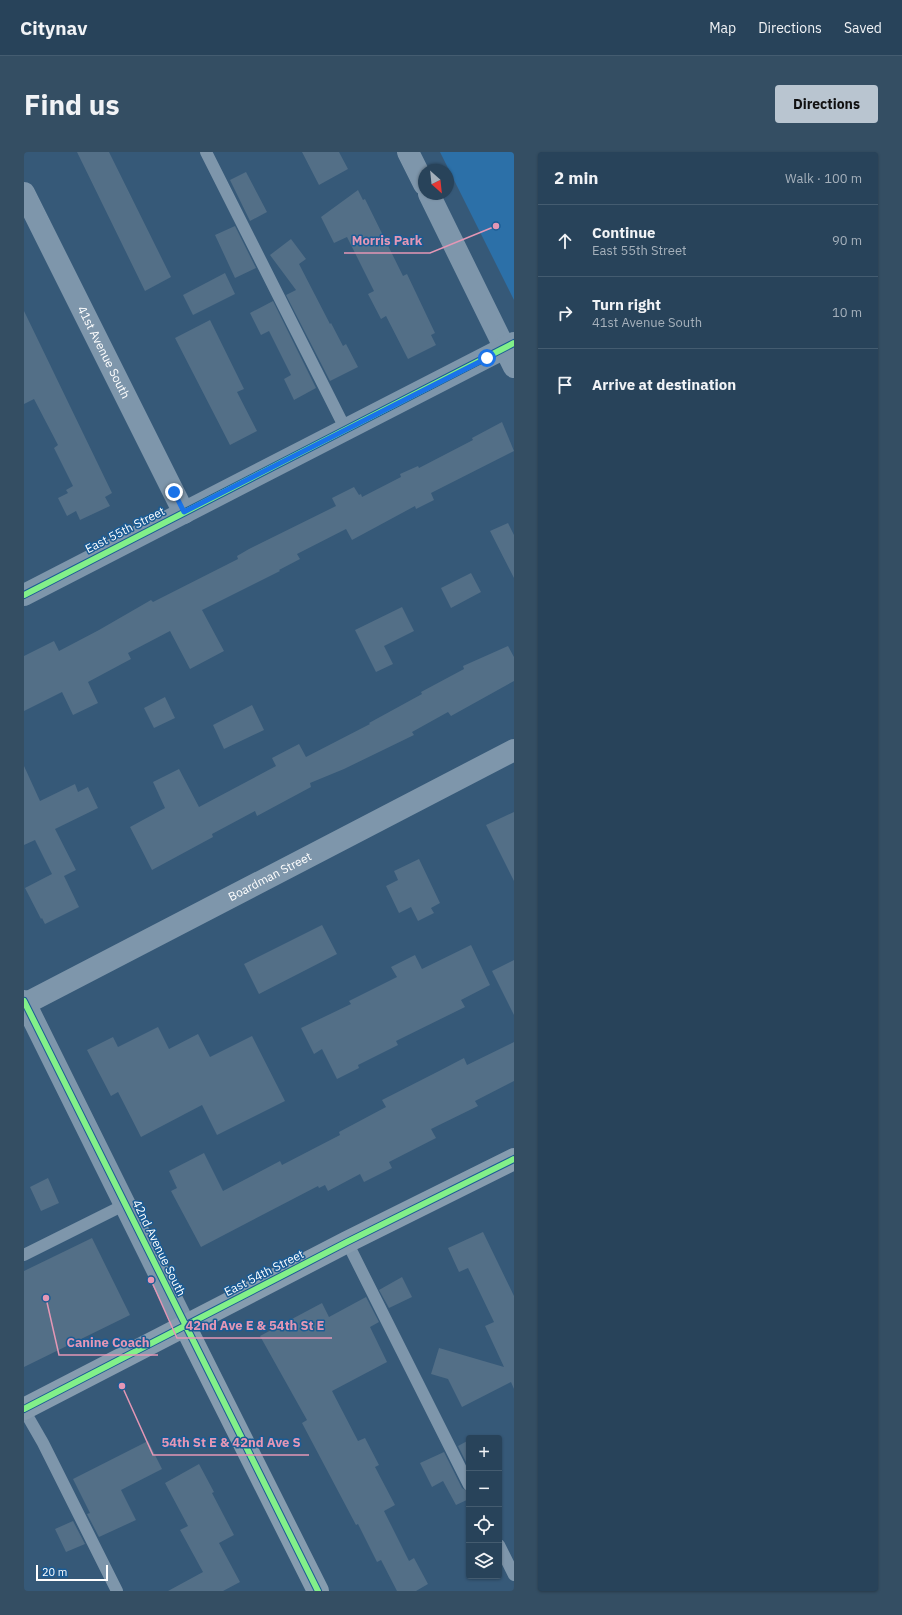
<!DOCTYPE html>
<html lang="en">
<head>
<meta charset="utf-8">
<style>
  body { margin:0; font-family:"IBM Plex Sans",sans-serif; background:#344e63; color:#f1f3f6 }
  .controls { position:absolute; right:12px; bottom:12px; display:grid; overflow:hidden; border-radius:4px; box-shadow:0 1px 3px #0004 }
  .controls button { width:36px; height:36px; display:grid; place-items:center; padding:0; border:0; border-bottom:1px solid #445c70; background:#28435a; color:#f1f3f6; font:20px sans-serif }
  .compass { position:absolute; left:394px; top:12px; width:36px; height:36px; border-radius:50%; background:#28435a; box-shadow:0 1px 3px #0004; rotate:153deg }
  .scale { position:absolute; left:12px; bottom:10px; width:72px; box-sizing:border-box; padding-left:4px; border:2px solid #fff; border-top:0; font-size:11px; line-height:14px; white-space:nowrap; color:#fff; -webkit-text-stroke:3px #1a5b94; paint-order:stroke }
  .stop { position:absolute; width:12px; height:12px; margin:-9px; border:3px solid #1a73e8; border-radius:50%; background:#fff }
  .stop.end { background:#1a73e8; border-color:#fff; box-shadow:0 1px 4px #0008 }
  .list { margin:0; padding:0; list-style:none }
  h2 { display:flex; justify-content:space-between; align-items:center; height:52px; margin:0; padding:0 16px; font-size:17px }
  h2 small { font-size:13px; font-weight:400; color:#a5b0bb }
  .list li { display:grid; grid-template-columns:26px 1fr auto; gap:12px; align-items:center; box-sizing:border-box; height:72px; padding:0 16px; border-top:1px solid #445c70 }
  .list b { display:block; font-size:15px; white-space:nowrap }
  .list p { margin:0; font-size:13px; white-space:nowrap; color:#a5b0bb }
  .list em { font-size:13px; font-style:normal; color:#a5b0bb }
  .icon { flex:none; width:22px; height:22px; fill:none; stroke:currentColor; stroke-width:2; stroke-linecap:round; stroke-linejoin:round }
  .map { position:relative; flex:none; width:490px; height:1439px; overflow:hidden; border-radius:4px }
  header { display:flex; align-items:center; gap:24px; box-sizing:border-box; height:56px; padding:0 20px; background:#28435a; border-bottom:1px solid #445c70 }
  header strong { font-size:19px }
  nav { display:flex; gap:22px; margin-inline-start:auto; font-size:14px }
  .intro { display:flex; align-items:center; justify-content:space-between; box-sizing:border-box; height:96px; padding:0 24px }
  h1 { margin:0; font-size:28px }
  .button { padding:10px 18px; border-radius:4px; background:#b9c5d0; color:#111; font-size:14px; font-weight:700 }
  main { display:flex; gap:24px; padding:0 24px }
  aside { flex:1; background:#28435a; border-radius:4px; box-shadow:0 1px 3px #0004 }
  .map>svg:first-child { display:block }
</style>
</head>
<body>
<header>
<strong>Citynav</strong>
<nav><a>Map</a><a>Directions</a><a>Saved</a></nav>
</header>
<div class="intro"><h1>Find us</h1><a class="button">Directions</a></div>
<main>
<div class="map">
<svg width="490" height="1439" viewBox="0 0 490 1439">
  <rect width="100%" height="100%" fill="#365978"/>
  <path fill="#2c70a8" d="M 416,0 L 490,0 L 490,148 Z"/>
  <path fill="#536f87" d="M 53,0 L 85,0 L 147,125 L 121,139 Z
    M 278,0 L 315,0 L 324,17 L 295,33 Z
    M 222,20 L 243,60 L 226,69 L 206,28 Z
    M 334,38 L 339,48 L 341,47 L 379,124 L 383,122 L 411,181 L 407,183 L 412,193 L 384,207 L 362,164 L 357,167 L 344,142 L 350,139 L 323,85 L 310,91 L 297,65 Z
    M 211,74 L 232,116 L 211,126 L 191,83 Z
    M 267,87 L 282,107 L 275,112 L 306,172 L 307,171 L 319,194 L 322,192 L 334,215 L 306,229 L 262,143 L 272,138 L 246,103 Z
    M 201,121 L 211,142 L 169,163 L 159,143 Z
    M 249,149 L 292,236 L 270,248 L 260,227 L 267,223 L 245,179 L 237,183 L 226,161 Z
    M 0,159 L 88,341 L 81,345 L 86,354 L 56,368 L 52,359 L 43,364 L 34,346 L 44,341 L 42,338 L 49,334 L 30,296 L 34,293 L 10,247 L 0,252 Z
    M 186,168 L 220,237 L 213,240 L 233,279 L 206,293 L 151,186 Z
    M 478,270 L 490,299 L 407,341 L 410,348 L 392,357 L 391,354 L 328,388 L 322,377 L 273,402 L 276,407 L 255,418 L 256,419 L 178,458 L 200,499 L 166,517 L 146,479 L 104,501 L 107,507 L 64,530 L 74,551 L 49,563 L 38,540 L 0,559 L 0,504 L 30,489 L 35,499 L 75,478 L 127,448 L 129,450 L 214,407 L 213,404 L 225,397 L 312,354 L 308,346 L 330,335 L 335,343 L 337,342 L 338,345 L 377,325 L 376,322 L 394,314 L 395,316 L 449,288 L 448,286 Z
    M 484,371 L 490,383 L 490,426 L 466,379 Z
    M 447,421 L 457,440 L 427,456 L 417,436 Z
    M 378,455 L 390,479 L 360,494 L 369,512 L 352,520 L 331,478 Z
    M 484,494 L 490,505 L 490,529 L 427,564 L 424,560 L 388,580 L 390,583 L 320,617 L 286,631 L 287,635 L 233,664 L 231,659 L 188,682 L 189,685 L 128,718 L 106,675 L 141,656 L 129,630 L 155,617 L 175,655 L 252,614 L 248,606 L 275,592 L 282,605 L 346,572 L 345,571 L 398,542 L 397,540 L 440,517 L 439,514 Z
    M 141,545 L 151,566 L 130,576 L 120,556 Z
    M 228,553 L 240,578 L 200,597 L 189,573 Z
    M 0,614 L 16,649 L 51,632 L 54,640 L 64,635 L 74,656 L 31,677 L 52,718 L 40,724 L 55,755 L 21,772 L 18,766 L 17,767 L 1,736 L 28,722 L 11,688 L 0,693 Z
    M 490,660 L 490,729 L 462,673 Z
    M 395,707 L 416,751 L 407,756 L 410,761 L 394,769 L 387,755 L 375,761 L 362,734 L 374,728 L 370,719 Z
    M 298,773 L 313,802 L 235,842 L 220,812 Z
    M 447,793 L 466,833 L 437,848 L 441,855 L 372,889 L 374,893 L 334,913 L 335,916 L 313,927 L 298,897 L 290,902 L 277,876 L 327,852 L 325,849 L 373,825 L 367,815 L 391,803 L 398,817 Z
    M 490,808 L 490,863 L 468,819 Z
    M 134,875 L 145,897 L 174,882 L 186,905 L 228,884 L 261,949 L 193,983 L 178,953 L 117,985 L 94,940 L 87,944 L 63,898 L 89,885 L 94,895 Z
    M 490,890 L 490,929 L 451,949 L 454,954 L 407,977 L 412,986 L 365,1010 L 368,1016 L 340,1030 L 336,1022 L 304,1039 L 301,1033 L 295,1036 L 294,1034 L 177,1095 L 147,1039 L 153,1036 L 145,1019 L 180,1001 L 199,1039 L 256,1009 L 258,1013 L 316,983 L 315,980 L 362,955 L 358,948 L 417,918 L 440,906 L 443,913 Z
    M 24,1026 L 35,1051 L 17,1059 L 6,1035 Z
    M 459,1080 L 490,1144 L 490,1237 L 487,1230 L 438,1255 L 424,1227 L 407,1222 L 415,1196 L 480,1215 L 461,1174 L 470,1170 L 444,1116 L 435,1120 L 424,1096 Z
    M 68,1086 L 106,1163 L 0,1215 L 0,1119 Z
    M 378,1125 L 388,1145 L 365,1156 L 355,1138 Z
    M 342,1145 L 355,1170 L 346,1175 L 363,1210 L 308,1239 L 334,1289 L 341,1286 L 355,1313 L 351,1315 L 371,1353 L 360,1359 L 385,1409 L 390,1406 L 404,1432 L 392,1439 L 373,1439 L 357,1408 L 353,1410 L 334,1372 L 332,1373 L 278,1271 L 283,1268 L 236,1184 L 298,1151 L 305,1165 Z
    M 445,1288 L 445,1316 L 434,1294 Z
    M 124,1289 L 138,1317 L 97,1338 L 112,1368 L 75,1385 L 63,1362 L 66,1361 L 49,1327 Z
    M 420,1300 L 438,1336 L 445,1340 L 445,1347 L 432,1353 L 419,1329 L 408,1335 L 396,1311 Z
    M 175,1312 L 190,1340 L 188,1341 L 210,1383 L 195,1391 L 216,1430 L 199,1439 L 144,1439 L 179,1420 L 156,1378 L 164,1374 L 141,1331 Z
    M 49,1369 L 61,1392 L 42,1400 L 31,1377 Z"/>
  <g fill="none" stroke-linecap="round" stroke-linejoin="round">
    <path stroke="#7e96ab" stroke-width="12" d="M 182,0 L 322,278
      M 323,1090 L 445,1333
      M 0,1103 L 102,1052
      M 0,1258 L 19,1291 L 93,1439
      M 475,1393 L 490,1423"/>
    <g stroke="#7e96ab" stroke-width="22">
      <path d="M 384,0 L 400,32"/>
      <path id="s1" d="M 0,41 L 160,361"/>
      <path d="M 405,42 L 490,215"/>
      <path d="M 0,443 L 490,191"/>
      <path d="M 0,849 L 161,1174"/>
      <path id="s2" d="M 1,852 L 490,598"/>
    </g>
    <path stroke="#869caf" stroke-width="22" d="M 161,1174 L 294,1439
      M 0,1257 L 323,1090 L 490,1007"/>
    <defs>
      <path id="cycleway" d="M 0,443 L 490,191
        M 0,849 L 294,1439
        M 0,1257 L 323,1090 L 490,1007"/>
    </defs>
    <use href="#cycleway" stroke="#1a5b94" stroke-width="8"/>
    <use href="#cycleway" stroke="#82f089" stroke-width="6"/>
  </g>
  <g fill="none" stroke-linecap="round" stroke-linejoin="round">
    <path stroke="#1a73e8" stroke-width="5" d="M 150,340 L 160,360 L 463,206"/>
  </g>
  <g text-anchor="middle" stroke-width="3" stroke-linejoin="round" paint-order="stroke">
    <g font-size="12" fill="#fff" stroke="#1a5b94">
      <text dy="4" stroke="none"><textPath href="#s1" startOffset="178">41st Avenue South</textPath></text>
      <text transform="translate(101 378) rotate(-27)" y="4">East 55th Street</text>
      <text dy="4" stroke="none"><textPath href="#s2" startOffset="276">Boardman Street</textPath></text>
      <text transform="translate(135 1096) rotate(64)" y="4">42nd Avenue South</text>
      <text transform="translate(240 1121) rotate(-27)" y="4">East 54th Street</text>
    </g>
  </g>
  <path fill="none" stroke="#e497b5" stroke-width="1.5" d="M472 74L406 101H320M127 1128L153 1186H308M22 1146L35 1203H134M98 1234L129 1303H285"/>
  <g fill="#e497b5" stroke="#1a5b94" stroke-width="1.5">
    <circle cx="472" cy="74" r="4"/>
    <circle cx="127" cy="1128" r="4"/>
    <circle cx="22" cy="1146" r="4"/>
    <circle cx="98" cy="1234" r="4"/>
  </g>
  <g font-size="13" text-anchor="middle" font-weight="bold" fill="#e497b5" stroke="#1a5b94" stroke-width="3" stroke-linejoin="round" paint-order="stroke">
    <text x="363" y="93">Morris Park</text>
    <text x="231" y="1178">42nd Ave E &amp; 54th St E</text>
    <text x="84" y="1195">Canine Coach</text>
    <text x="207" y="1295">54th St E &amp; 42nd Ave S</text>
  </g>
</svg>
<div class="controls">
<button>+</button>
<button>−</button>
<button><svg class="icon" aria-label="locate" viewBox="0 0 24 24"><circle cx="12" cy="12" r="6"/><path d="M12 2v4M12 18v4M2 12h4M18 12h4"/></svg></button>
<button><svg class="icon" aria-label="layers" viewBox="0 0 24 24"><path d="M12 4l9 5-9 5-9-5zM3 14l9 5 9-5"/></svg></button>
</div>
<svg class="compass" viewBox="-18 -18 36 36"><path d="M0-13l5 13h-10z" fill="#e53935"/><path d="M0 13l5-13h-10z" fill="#a5b0bb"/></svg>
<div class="scale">20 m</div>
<div class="stop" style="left:463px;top:206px"></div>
<div class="stop end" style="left:150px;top:340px"></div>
</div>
<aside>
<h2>2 min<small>Walk · 100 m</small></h2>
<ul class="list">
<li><svg class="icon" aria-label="ahead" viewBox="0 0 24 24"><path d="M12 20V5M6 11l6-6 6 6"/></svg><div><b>Continue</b><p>East 55th Street</p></div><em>90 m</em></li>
<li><svg class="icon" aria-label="right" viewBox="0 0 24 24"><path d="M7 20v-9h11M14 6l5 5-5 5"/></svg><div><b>Turn right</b><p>41st Avenue South</p></div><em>10 m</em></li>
<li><svg class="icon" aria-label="arrive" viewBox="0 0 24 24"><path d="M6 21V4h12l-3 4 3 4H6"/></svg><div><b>Arrive at destination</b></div></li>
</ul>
</aside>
</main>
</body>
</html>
